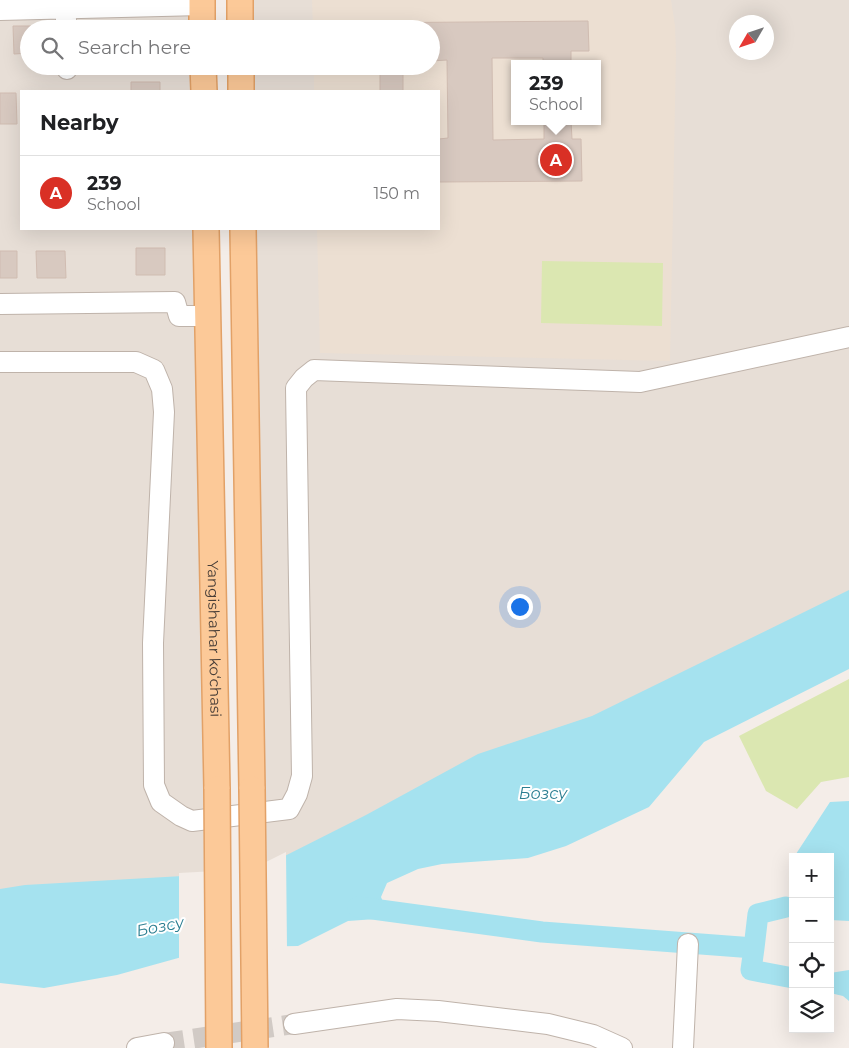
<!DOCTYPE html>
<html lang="en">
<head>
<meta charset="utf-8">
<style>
  body { margin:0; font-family:Montserrat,sans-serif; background:#f6f6f6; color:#202124 }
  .controls { position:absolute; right:15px; bottom:15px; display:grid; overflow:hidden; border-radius:0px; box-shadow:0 5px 20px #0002 }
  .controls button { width:45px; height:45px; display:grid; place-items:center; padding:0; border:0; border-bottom:1px solid #e0e0e0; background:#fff; color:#202124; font:25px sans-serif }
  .compass { position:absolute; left:729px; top:15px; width:45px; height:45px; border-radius:50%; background:#fff; box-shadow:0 5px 20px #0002; rotate:231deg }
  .you { position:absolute; left:519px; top:606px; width:18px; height:18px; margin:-12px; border:4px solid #fff; border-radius:50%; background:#1a73e8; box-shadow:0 0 0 8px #1a73e833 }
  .badge { display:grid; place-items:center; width:32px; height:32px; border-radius:50%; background:#d93025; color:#fff; font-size:16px; font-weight:700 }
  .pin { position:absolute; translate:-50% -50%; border:2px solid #fff; box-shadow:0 1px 5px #0006 }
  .popup { position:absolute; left:511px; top:60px; width:90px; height:65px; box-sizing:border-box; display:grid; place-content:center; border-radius:0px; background:#fff; filter:drop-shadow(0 1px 4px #0005); font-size:16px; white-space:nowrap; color:#757577 }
  .popup b { font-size:19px; color:#202124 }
  .popup::after { content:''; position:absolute; left:50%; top:100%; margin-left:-10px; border:10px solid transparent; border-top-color:#fff }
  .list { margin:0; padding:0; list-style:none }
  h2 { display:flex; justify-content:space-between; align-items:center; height:65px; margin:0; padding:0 20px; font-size:21px }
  h2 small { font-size:16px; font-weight:400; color:#757577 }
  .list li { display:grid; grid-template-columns:32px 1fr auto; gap:15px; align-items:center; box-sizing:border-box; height:75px; padding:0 20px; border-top:1px solid #e0e0e0 }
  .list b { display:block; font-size:19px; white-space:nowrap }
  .list p { margin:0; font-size:16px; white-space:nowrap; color:#757577 }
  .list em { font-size:16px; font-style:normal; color:#757577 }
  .icon { flex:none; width:28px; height:28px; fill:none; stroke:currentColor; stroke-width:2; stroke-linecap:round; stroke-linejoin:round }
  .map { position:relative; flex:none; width:849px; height:1048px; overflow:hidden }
  .search { position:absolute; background:#fff; box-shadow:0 5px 20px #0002; left:20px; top:20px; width:420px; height:55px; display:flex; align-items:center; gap:12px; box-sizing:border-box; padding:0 18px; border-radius:28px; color:#757577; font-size:19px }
  .panel { position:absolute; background:#fff; box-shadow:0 5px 20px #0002; left:20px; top:90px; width:420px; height:140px; border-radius:0px }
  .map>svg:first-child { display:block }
</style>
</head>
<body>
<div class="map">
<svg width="849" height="1048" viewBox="0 0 849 1048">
  <rect width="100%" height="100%" fill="#f4ede8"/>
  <path fill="#e7ded6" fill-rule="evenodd" d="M 0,0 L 198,0 L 199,29 L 29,29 L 29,66 L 201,66 L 202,91 L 21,91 L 21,229 L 206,229 L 204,915 L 0,948 Z
    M 254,0 L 849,0 L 849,619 L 264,903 L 243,229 L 439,229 L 439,91 L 250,91 L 251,66 L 431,66 L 431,29 L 253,29 ZM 736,22 L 766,22 L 766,52 L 736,52 ZM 515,64 L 597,64 L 597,121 L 515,121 Z"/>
  <path fill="#ecdfd2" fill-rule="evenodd" d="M 312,0 L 671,0 L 675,26 L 676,53 L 670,361 L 320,353 L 317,229 L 439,229 L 439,91 L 314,91 L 314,66 L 431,66 L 431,29 L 313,29 ZM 515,64 L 597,64 L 597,121 L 515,121 Z"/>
  <path fill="#dbe7b1" d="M 542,261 L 663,263 L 662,326 L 541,323 Z
    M 849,679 L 849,777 L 821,782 L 797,809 L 766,791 L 739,736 Z"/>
  <path fill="#a5e2ef" d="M 849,590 L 849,669 L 704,742 L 649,807 L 566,846 L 528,858 L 442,864 L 418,869 L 387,883 L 381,897 L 390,918 L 348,921 L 298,946 L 240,947 L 207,950 L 117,975 L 44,988 L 0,983 L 0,889 L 25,885 L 253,872 L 366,815 L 478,754 L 592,716 Z
    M 849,801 L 849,921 L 830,920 L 830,857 L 794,857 L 830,802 Z
    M 849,970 L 849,1001 L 843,996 L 830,993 L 830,973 Z"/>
  <path fill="#f4ede8" d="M 286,852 L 287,949 L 240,950 L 208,952 L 179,960 L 179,873 L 252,869 Z"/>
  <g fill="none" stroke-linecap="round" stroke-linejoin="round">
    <path stroke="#a5e2ef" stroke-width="21" d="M 358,907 L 542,932 L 754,948 L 751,970 L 793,978
      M 754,948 L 758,914 L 786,907"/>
  </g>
  <path fill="#d8c9c0" stroke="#d0bcb1" d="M 588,21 L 589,51 L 571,51 L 571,64 L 543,64 L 543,58 L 492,58 L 493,140 L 544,139 L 544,121 L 571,121 L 572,139 L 581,139 L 582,181 L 439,182 L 439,139 L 448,138 L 447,60 L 431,61 L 431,29 L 351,29 L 351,23 Z
    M 13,26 L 42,26 L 43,29 L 29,29 L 29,53 L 14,54 Z
    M 380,66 L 403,66 L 403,91 L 380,91 Z
    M 131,82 L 160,82 L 160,91 L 131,91 Z
    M 0,93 L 16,93 L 17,124 L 0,124 Z
    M 136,248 L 165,248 L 165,275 L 136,275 Z
    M 0,251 L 17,251 L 17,278 L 0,278 Z
    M 36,251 L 65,251 L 66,278 L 37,278 Z"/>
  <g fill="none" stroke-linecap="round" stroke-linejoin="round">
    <path stroke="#d1cac5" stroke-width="20" stroke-dasharray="20 10" stroke-linecap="butt" d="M 164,1043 L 294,1024"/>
    <defs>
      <path id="minor" d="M 66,9 L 66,29
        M 0,10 L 202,5
        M 67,66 L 67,69
        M 0,304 L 175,302 L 179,316 L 208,316
        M 0,362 L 136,362 L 154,370 L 162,389 L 164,412 L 153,643 L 154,785 L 161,802 L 181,816 L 192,821 L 289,809 L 297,794 L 302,776 L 296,388 L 304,378 L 314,370 L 640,382 L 849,337
        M 294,1024 L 397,1009 L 438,1011 L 548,1024 L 593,1035 L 622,1048
        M 137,1048 L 164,1043
        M 683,1048 L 688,944"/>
      <g id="major">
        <path d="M 202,0 L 202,29"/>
        <path d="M 240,0 L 240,29"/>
        <path d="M 203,66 L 204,91"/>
        <path d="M 241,66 L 241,91"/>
        <path id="s1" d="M 206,229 L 217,789"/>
        <path d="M 243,229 L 252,789"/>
      </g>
    </defs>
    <use href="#minor" stroke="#bfb3aa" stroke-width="22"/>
    <use href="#major" stroke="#e2a167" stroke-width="28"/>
    <use href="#minor" stroke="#fff" stroke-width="20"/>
    <use href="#major" stroke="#fcc998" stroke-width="25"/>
    <defs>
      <path id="major-bridge" d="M 217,789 L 219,1048
        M 252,789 L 255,1048"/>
    </defs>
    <use href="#major-bridge" stroke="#e2a167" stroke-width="28" stroke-linecap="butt"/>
    <use href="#major-bridge" stroke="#fcc998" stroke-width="25"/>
  </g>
  <g text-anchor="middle" stroke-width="4" stroke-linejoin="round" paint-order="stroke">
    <g font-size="15" fill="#473d37" stroke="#fff">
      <text dy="5" stroke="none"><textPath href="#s1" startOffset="410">Yangishahar ko‘chasi</textPath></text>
    </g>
    <g font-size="16" font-style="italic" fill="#2b7e91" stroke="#fff">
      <text x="543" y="799">Бозсу</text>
      <text transform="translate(160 926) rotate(-11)" y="6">Бозсу</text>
    </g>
  </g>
</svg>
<div class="controls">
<button>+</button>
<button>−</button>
<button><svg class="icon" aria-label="locate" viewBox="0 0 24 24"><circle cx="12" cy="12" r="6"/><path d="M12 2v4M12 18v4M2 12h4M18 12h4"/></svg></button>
<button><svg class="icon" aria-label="layers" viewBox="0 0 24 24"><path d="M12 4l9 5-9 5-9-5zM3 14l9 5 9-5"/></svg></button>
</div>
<svg class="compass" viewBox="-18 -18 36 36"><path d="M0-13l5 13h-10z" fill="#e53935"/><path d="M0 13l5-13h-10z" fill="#757577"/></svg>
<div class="you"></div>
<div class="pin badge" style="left:556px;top:160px">A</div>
<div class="popup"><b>239</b>School</div>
<div class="search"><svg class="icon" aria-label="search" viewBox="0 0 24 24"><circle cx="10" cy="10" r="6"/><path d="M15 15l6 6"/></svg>Search here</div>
<section class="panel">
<h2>Nearby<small></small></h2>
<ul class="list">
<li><span class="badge">A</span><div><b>239</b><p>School</p></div><em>150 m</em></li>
</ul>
</section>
</div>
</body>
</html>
